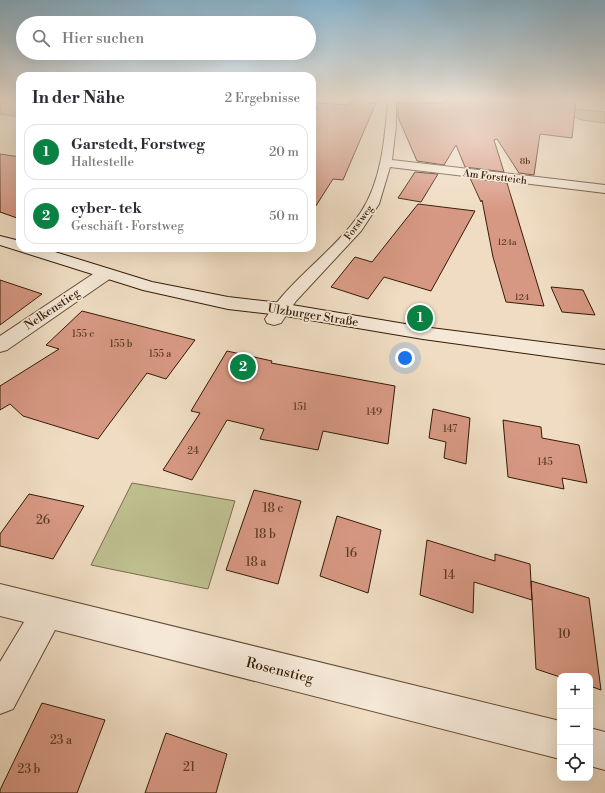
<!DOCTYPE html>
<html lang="de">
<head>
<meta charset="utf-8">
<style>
  body { margin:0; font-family:"Libre Bodoni",serif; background:#f2f2f3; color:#2b2b33 }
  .controls { position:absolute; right:12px; bottom:12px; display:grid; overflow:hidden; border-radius:8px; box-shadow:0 4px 16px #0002 }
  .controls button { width:36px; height:36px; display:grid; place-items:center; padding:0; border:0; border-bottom:1px solid #e1e1e2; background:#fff; color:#2b2b33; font:20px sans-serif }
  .you { position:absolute; left:405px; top:358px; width:14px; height:14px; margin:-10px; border:3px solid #fff; border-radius:50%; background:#1a73e8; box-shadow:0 0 0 6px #1a73e833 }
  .badge { display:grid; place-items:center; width:26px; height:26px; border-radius:50%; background:#0b8043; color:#fff; font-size:13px; font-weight:700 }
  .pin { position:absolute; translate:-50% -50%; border:2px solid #fff; box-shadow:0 1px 4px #0006 }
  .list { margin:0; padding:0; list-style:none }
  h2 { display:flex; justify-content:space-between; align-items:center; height:52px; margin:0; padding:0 16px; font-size:17px }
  h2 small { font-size:13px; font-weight:400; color:#7c7c81 }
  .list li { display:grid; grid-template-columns:26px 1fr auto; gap:12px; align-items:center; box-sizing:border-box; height:56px; margin:0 8px 8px; padding:0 8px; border:1px solid #e1e1e2; border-radius:12px }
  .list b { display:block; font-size:15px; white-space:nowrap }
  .list p { margin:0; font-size:13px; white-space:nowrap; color:#7c7c81 }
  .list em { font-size:13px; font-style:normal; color:#7c7c81 }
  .icon { flex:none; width:22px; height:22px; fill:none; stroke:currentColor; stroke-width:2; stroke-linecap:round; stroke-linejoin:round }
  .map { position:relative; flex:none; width:605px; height:793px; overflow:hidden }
  .search { position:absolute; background:#fff; box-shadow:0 4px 16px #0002; left:16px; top:16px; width:300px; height:44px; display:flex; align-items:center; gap:10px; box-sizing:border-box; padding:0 14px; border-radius:22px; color:#7c7c81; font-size:15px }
  .panel { position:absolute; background:#fff; box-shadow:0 4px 16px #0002; left:16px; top:72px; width:300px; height:180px; border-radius:12px }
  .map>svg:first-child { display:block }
</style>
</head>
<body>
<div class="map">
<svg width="605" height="793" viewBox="0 0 605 793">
  <rect width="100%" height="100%" fill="#efdcc2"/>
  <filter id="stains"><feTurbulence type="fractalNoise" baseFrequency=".005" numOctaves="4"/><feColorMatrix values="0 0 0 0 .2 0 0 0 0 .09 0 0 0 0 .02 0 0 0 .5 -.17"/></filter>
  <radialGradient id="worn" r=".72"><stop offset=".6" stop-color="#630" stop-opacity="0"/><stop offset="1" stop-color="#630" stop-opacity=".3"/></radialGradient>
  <path fill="#bebf8f" stroke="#7a6e4a" d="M 0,100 L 20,100 L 20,117 L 0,114 Z
    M 554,107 L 605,112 L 605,123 L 582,120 L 552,109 Z
    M 132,483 L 235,501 L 208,589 L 91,565 Z"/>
  <path fill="#d79883" stroke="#351c05" d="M 349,100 L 368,101 L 368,103 L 376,103 L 343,180 L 333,179 L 312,212 L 312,109 L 316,110 L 318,103 L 349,105 Z
    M 443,100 L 576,100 L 572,138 L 540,134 L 534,175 L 519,173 L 497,139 L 494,140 L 504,172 L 465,167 L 456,145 L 444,165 L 417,161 L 398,117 L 398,103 L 445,103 Z
    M 0,154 L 20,157 L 20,219 L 0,212 Z
    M 415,172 L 438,174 L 421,202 L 398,198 Z
    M 470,178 L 507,183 L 544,306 L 506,302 L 493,257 L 482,200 L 481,202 Z
    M 418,204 L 475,211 L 431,291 L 384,277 L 368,299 L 331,287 L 355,257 L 372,262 Z
    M 0,280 L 42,294 L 0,325 Z
    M 551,287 L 583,290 L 595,315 L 562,312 Z
    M 82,311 L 195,340 L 166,379 L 147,373 L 98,439 L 23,416 L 10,404 L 0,410 L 0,386 L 59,349 L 46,345 Z
    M 227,351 L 272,361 L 271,363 L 395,386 L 388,444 L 323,431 L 318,450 L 260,439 L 264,429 L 227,420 L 192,480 L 163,470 L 200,413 L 191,411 Z
    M 433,409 L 470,418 L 466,464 L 444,458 L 446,442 L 429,438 Z
    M 503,420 L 541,427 L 542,438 L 579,445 L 587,483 L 562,478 L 564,489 L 508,477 Z
    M 254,490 L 301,501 L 278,584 L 226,570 Z
    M 29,494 L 84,506 L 53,559 L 0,546 L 0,534 Z
    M 337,516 L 381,530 L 368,593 L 320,576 Z
    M 427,540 L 495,561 L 495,554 L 530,564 L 532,600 L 474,582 L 473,613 L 420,595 Z
    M 531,581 L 589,598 L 601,690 L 590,686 L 590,676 L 560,677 L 536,669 Z
    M 42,703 L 105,720 L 77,793 L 0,793 L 0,790 Z
    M 166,733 L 227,754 L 216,793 L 145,793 Z"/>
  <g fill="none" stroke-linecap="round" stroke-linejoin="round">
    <defs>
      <path id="minor" d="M 388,100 L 396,100 L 396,125 L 392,160 L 605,185 L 605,193 L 390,167 L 379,204 L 361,231 L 296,301 L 281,323 L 274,325 L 267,323 L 265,319 C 291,278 334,252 361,212 C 382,180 385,137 388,100 Z
        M 105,269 L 111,270 L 113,274 L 111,278 L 7,350 L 0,352 L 0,336 L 99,270 Z
        M 0,584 L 560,721 L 560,759 L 55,630 L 13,709 L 0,714 L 0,662 L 24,622 L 0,616 Z
        M 590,728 L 605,732 L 605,770 L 590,766 Z"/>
      <path id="secondary" d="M 0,236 L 20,241 L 20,248 L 42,248 L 152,282 L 228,297 L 280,303 L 423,327 L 605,350 L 605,364 L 423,339 L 280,315 L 228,309 L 143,290 L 0,245 Z"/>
    </defs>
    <use href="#minor" stroke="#644c34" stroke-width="2"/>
    <use href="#secondary" stroke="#351c05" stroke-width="2"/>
    <use href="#minor" fill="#f5e8d7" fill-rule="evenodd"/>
    <use href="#secondary" fill="#f5e8d7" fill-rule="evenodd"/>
  </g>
  <linearGradient id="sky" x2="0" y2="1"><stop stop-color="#89b7d3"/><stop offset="0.47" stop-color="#f8efe4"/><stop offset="1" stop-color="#f8efe4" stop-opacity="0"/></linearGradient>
  <rect width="605" height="211" fill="url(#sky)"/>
  <g text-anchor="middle" stroke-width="3.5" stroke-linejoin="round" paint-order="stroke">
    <g font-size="9" fill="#5e3b24">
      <text x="525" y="164">8b</text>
      <text x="507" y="245">124a</text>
      <text x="522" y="300">124</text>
    </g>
    <g font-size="10" fill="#351c05" stroke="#f5e8d7">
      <text transform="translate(495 176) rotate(7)" y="4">Am Forstteich</text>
      <text transform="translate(358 222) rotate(-53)" y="4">Forstweg</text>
    </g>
    <g font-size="10" fill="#5e3b24">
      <text x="83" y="337">155 c</text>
      <text x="121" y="347">155 b</text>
      <text x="160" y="357">155 a</text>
      <text x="300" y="410">151</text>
      <text x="374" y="415">149</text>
      <text x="450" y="432">147</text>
      <text x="193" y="454">24</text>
      <text x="545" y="465">145</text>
    </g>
    <g font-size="12" fill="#351c05" stroke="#f5e8d7">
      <text transform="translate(52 309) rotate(-34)" y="4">Nelkenstieg</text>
      <text transform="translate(313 315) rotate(9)" y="4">Ulzburger Straße</text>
    </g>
    <g font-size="12" fill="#5e3b24">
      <text x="273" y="512">18 c</text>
      <text x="43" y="524">26</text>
      <text x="265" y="538">18 b</text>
      <text x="351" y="557">16</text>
      <text x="256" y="566">18 a</text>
      <text x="449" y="579">14</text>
      <text x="564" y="638">10</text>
      <text x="61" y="744">23 a</text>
      <text x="189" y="771">21</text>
      <text x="29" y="773">23 b</text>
    </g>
    <g font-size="14" fill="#351c05" stroke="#f5e8d7">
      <text transform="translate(280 670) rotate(14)" y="5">Rosenstieg</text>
    </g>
  </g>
  <rect width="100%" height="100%" filter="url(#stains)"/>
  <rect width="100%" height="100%" fill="url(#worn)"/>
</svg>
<div class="controls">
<button>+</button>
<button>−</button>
<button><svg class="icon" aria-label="locate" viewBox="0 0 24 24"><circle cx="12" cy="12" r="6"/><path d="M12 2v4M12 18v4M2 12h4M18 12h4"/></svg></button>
</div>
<div class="you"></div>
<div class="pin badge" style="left:420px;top:318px">1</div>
<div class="pin badge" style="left:243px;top:367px">2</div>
<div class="search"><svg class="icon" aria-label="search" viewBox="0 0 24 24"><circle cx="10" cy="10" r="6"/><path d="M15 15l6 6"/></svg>Hier suchen</div>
<section class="panel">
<h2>In der Nähe<small>2 Ergebnisse</small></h2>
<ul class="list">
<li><span class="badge">1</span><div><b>Garstedt, Forstweg</b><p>Haltestelle</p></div><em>20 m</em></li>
<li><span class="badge">2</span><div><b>cyber- tek</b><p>Geschäft · Forstweg</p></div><em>50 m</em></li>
</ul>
</section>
</div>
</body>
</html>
